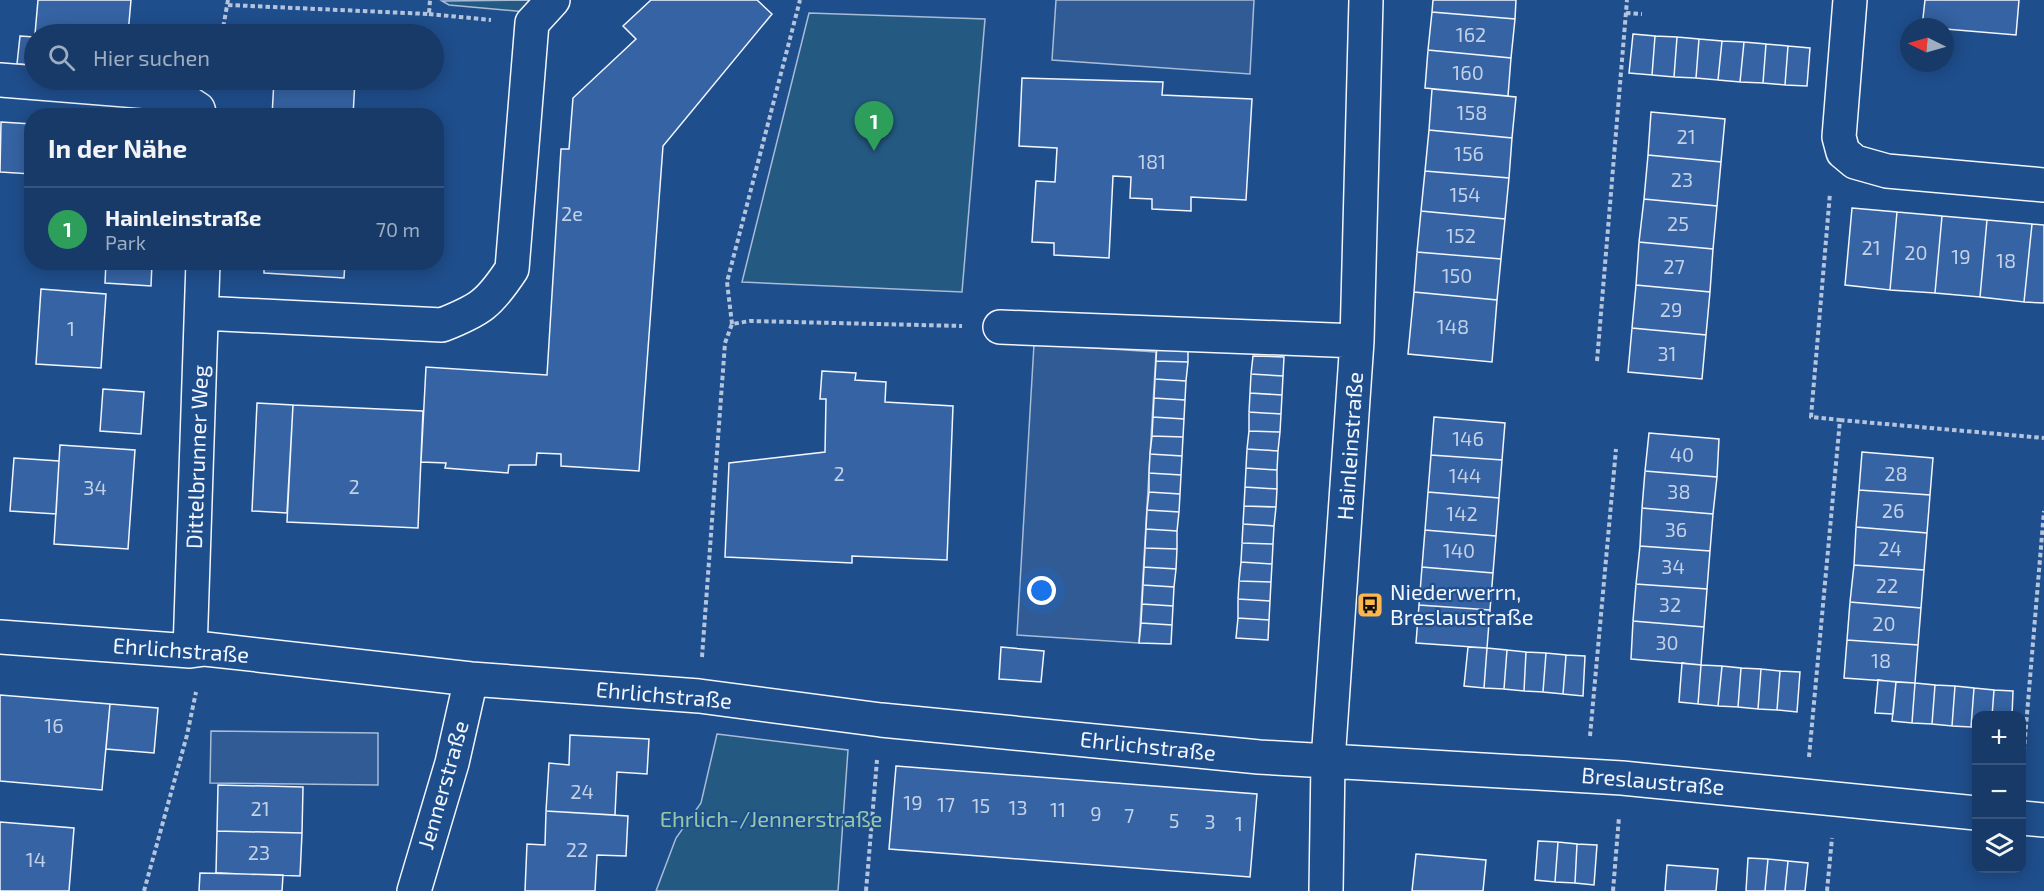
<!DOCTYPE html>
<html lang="de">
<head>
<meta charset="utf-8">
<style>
  body { margin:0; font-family:"Exo 2",sans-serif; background:#20416f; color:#f1f3f6 }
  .controls { position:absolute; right:18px; bottom:18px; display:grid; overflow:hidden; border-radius:12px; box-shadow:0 3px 15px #0003 }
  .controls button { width:54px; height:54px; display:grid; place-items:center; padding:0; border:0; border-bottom:2px solid #36547d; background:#173a69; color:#f1f3f6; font:30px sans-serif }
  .compass { position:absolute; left:1900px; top:18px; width:54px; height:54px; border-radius:50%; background:#173a69; box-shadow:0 3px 15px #0003; rotate:275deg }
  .you { position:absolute; left:1042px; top:591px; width:21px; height:21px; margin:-15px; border:4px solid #fff; border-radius:50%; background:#1a73e8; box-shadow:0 0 0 9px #1a73e833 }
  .badge { display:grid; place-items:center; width:39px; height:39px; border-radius:50%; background:#8abfa5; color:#fff; font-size:20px; font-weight:700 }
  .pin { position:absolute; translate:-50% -50px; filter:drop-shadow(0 2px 3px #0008) }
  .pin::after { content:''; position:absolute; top:32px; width:21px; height:18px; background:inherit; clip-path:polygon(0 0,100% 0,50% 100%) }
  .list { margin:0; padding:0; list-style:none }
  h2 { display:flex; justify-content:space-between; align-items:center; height:78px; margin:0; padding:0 24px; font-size:26px }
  h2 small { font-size:20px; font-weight:400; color:#9eadc0 }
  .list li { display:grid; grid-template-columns:39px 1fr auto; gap:18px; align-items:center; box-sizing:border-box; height:84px; padding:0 24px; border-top:2px solid #36547d }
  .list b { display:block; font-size:22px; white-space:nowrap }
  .list p { margin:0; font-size:20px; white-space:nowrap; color:#9eadc0 }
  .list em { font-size:20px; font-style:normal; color:#9eadc0 }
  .icon { flex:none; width:33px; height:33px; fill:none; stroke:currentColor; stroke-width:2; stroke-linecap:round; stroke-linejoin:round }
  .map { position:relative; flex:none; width:2044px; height:891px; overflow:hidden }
  .search { position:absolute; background:#173a69; box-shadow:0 3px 15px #0003; left:24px; top:24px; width:420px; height:66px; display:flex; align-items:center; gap:15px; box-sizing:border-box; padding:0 21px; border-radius:33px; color:#9eadc0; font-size:22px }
  .panel { position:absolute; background:#173a69; box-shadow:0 3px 15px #0003; left:24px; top:108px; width:420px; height:162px; border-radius:24px }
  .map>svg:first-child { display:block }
</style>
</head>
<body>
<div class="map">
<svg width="2044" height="891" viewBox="0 0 2044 891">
  <rect width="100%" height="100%" fill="#1f4e8c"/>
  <path fill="#245a82" stroke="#a8bbd7" stroke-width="1.5" d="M 537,0 L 526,12 L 449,5 L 442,1 Z
    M 809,13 L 985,19 L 962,292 L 742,282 Z
    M 717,734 L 848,750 L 838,891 L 656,891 L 676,838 L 701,803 Z"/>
  <path fill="#305b95" stroke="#a8bbd7" stroke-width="1.5" d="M 1056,0 L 1254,0 L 1250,74 L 1052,60 Z
    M 1034,344 L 1156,352 L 1139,643 L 1017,635 Z
    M 211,731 L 378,733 L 378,785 L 210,783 Z"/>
  <path fill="#3563a3" stroke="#f2f6ff" stroke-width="1.5" d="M 38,0 L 131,0 L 128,34 L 35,34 Z
    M 651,0 L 757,0 L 772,14 L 663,146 L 639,471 L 561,466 L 561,454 L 537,453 L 536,465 L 509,465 L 508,473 L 445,468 L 446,463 L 421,462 L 426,367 L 547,375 L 561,149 L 569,149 L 573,98 L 636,39 L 623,26 Z
    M 1433,0 L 1516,0 L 1515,19 L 1432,12 Z
    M 1925,0 L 2019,0 L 2016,35 L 1922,27 Z
    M 1432,12 L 1515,19 L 1511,58 L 1428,50 Z
    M 277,26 L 357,30 L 357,34 L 276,34 Z
    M 1633,34 L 1655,36 L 1652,75 L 1629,73 Z
    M 20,36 L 34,37 L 34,65 L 17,64 Z
    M 1655,36 L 1677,37 L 1674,77 L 1652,75 Z
    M 1677,37 L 1699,39 L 1696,78 L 1674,77 Z
    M 1699,39 L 1722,41 L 1718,80 L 1696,78 Z
    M 1722,41 L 1744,42 L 1740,82 L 1718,80 Z
    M 1744,42 L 1766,44 L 1763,83 L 1740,82 Z
    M 1766,44 L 1788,46 L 1785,85 L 1763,83 Z
    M 1788,46 L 1810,48 L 1807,86 L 1785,85 Z
    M 1428,50 L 1511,58 L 1508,96 L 1425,88 Z
    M 1022,78 L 1163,82 L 1162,95 L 1252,99 L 1246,200 L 1191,197 L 1191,211 L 1152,209 L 1152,199 L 1130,198 L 1131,177 L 1113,176 L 1109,258 L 1054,255 L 1054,243 L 1032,242 L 1036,181 L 1055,182 L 1057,148 L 1019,146 Z
    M 274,80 L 355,80 L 353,116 L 272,116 Z
    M 1432,89 L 1516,97 L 1512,138 L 1429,130 Z
    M 1651,112 L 1725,119 L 1721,162 L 1648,155 Z
    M 1,122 L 32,124 L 32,174 L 0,172 Z
    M 1429,130 L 1512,138 L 1509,178 L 1425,171 Z
    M 1648,155 L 1721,162 L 1717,206 L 1644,199 Z
    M 1425,171 L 1509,178 L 1505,219 L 1421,211 Z
    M 1644,199 L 1717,206 L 1713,249 L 1639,242 Z
    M 1852,208 L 1897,212 L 1890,290 L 1845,285 Z
    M 1421,211 L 1505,219 L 1501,259 L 1417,252 Z
    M 1897,212 L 1942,216 L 1935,293 L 1890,290 Z
    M 1942,216 L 1987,220 L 1980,297 L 1935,293 Z
    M 1987,220 L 2032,224 L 2024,302 L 1980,297 Z
    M 2032,224 L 2044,225 L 2044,303 L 2024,302 Z
    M 1639,242 L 1713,249 L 1710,292 L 1636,285 Z
    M 1417,252 L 1501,259 L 1497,300 L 1414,292 Z
    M 106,262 L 152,263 L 151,286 L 105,283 Z
    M 264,262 L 345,262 L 344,278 L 264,273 Z
    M 1636,285 L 1710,292 L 1706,335 L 1632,328 Z
    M 41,289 L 106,294 L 101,368 L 36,364 Z
    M 1414,292 L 1497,300 L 1492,362 L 1408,354 Z
    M 1632,328 L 1706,335 L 1702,379 L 1628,372 Z
    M 1157,342 L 1188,344 L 1188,362 L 1156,361 Z
    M 1253,356 L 1284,357 L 1283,376 L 1251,374 Z
    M 1156,361 L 1188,362 L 1186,381 L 1155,379 Z
    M 822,371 L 856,373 L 855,380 L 886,382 L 885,402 L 953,406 L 947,560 L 852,556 L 852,563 L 725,557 L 729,463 L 825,452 L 826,399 L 820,399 Z
    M 1251,374 L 1283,376 L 1282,395 L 1250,393 Z
    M 1155,379 L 1186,381 L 1185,400 L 1154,398 Z
    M 103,389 L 144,392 L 141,434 L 100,431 Z
    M 1250,393 L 1282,395 L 1281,414 L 1249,412 Z
    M 1154,398 L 1185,400 L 1184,419 L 1153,417 Z
    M 257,403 L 293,405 L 287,513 L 252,511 Z
    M 293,405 L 423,411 L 418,528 L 287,522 Z
    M 1249,412 L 1281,414 L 1280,432 L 1249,431 Z
    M 1153,417 L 1184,419 L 1183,437 L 1152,436 Z
    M 1434,417 L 1505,423 L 1502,460 L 1431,455 Z
    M 1249,431 L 1280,432 L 1278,451 L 1247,449 Z
    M 1649,433 L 1719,439 L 1717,477 L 1645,471 Z
    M 1152,436 L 1183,437 L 1182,456 L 1150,454 Z
    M 60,445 L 135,450 L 128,549 L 54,544 Z
    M 1247,449 L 1278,451 L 1277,470 L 1246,468 Z
    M 1862,452 L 1933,458 L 1930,495 L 1859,490 Z
    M 1150,454 L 1182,456 L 1181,475 L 1149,473 Z
    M 1431,455 L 1502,460 L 1499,498 L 1428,492 Z
    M 14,458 L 59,461 L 56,514 L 10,511 Z
    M 1246,468 L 1277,470 L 1277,489 L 1245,487 Z
    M 1645,471 L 1717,477 L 1713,514 L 1642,508 Z
    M 1149,473 L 1181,475 L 1180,494 L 1149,492 Z
    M 1245,487 L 1277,489 L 1276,507 L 1244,506 Z
    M 1859,490 L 1930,495 L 1927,533 L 1856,527 Z
    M 1149,492 L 1180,494 L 1179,512 L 1147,510 Z
    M 1428,492 L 1499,498 L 1496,536 L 1425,530 Z
    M 1244,506 L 1276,507 L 1274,526 L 1243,524 Z
    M 1642,508 L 1713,514 L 1710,551 L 1640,546 Z
    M 1147,510 L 1179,512 L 1177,531 L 1146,529 Z
    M 1243,524 L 1274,526 L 1273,544 L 1242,543 Z
    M 1856,527 L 1927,533 L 1924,570 L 1854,565 Z
    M 1146,529 L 1177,531 L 1177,549 L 1145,548 Z
    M 1425,530 L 1496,536 L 1493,573 L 1422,567 Z
    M 1242,543 L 1273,544 L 1272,564 L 1241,562 Z
    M 1640,546 L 1710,551 L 1707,589 L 1636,584 Z
    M 1145,548 L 1177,549 L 1176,569 L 1144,567 Z
    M 1241,562 L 1272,564 L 1271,582 L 1239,581 Z
    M 1854,565 L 1924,570 L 1921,608 L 1850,602 Z
    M 1144,567 L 1176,569 L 1174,587 L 1143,585 Z
    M 1422,567 L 1493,573 L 1490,610 L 1419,605 Z
    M 1239,581 L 1271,582 L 1270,601 L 1238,599 Z
    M 1636,584 L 1707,589 L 1704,627 L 1633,621 Z
    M 1143,585 L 1174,587 L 1173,606 L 1142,604 Z
    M 1238,599 L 1270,601 L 1269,620 L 1238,618 Z
    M 1850,602 L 1921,608 L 1918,645 L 1847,640 Z
    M 1142,604 L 1173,606 L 1172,625 L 1141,623 Z
    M 1419,605 L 1490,610 L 1487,648 L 1416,643 Z
    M 1238,618 L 1269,620 L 1268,640 L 1236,638 Z
    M 1633,621 L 1704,627 L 1701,665 L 1631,659 Z
    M 1141,623 L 1172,625 L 1171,644 L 1139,643 Z
    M 1847,640 L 1918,645 L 1915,683 L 1844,678 Z
    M 1001,647 L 1044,651 L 1041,682 L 999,679 Z
    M 1468,647 L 1487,648 L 1484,688 L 1464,686 Z
    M 1487,648 L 1507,650 L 1504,689 L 1484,688 Z
    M 1507,650 L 1526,652 L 1524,691 L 1504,689 Z
    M 1526,652 L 1546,653 L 1543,692 L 1524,691 Z
    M 1546,653 L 1566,655 L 1563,694 L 1543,692 Z
    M 1566,655 L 1585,656 L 1583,696 L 1563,694 Z
    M 1682,663 L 1701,665 L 1698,704 L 1679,702 Z
    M 1701,665 L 1722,666 L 1718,706 L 1698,704 Z
    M 1722,666 L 1741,668 L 1738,707 L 1718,706 Z
    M 1741,668 L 1761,669 L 1758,709 L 1738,707 Z
    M 1761,669 L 1780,671 L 1777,710 L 1758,709 Z
    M 1780,671 L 1800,672 L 1797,712 L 1777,710 Z
    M 1878,680 L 1896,682 L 1893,714 L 1875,713 Z
    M 1896,682 L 1915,683 L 1912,723 L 1892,721 Z
    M 1915,683 L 1935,685 L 1932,724 L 1912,723 Z
    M 1935,685 L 1955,686 L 1952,726 L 1932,724 Z
    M 1955,686 L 1974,688 L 1971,727 L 1952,726 Z
    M 1974,688 L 1994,690 L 1992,716 L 1976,716 L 1976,728 L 1971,727 Z
    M 1994,690 L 2013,691 L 2012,716 L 1992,716 Z
    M 0,695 L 110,704 L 102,790 L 0,781 Z
    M 110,704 L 158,708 L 154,753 L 106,749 Z
    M 570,735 L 649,739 L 647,774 L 617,772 L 615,815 L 546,811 L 549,763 L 569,765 Z
    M 896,766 L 1257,794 L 1250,877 L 889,849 Z
    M 218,785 L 303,787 L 302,833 L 217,831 Z
    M 546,811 L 628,816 L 626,856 L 597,855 L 595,891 L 525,891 L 527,844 L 545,845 Z
    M 0,822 L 74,828 L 69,891 L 0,891 Z
    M 217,831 L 302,833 L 300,876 L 216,873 Z
    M 1538,841 L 1558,842 L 1555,882 L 1535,880 Z
    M 1558,842 L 1577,844 L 1575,883 L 1555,882 Z
    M 1577,844 L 1597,845 L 1594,885 L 1575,883 Z
    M 1416,854 L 1486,860 L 1483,891 L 1412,891 Z
    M 1748,858 L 1768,859 L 1765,891 L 1746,891 Z
    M 1768,859 L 1788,861 L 1785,891 L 1765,891 Z
    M 1788,861 L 1808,863 L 1805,891 L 1785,891 Z
    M 1667,865 L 1718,869 L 1716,891 L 1665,891 Z
    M 200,873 L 283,875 L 282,891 L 199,891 Z"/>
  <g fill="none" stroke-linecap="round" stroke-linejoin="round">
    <defs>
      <path id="minor" d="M 1850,0 L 1839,137 L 1843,152 L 1855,162 L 1887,171 L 2044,185
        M 0,80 L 175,94 L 198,109 L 200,116
        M 202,313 L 442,325 C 480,310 489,304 512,269 L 532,23 L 553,0
        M 1000,327 L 1357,341
        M 0,637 L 190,651 L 205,649 L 471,679 L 699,696 L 881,720 L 1259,757 L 1622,778 L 1976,813
        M 190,651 L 203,262
        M 2022,818 L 2044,820
        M 414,891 L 452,763 L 471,679
        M 1326,891 L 1328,761 L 1357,341 L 1366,0"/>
    </defs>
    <use href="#minor" stroke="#f2f6ff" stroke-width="36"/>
    <path stroke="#b3c4dc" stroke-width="4" stroke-dasharray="4.5 3" stroke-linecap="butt" d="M 228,5 L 429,14 L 430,0
      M 1626,13 L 1642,14
      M 429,14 L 491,20
      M 222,34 L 228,0
      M 732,324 L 727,282 L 800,0
      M 1597,361 L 1627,0
      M 1840,420 L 2044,438
      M 702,657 L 725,343 L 732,324 L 750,321 L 962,326
      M 1590,736 L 1616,449
      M 1809,757 L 1840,420 L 1811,417 L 1830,193
      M 2022,774 L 2044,511
      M 144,891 L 187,735 L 196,692
      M 866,891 L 877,760
      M 1613,891 L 1619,817
      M 1827,891 L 1832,838"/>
    <use href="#minor" stroke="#1f4e8c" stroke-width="33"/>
  </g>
  <defs>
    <symbol id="bus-square" viewBox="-11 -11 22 22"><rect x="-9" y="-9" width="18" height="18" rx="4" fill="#ffb74d" stroke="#1f4e8c"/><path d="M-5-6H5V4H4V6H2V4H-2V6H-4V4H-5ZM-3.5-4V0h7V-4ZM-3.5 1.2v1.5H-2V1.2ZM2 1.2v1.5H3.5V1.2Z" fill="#111"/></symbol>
  </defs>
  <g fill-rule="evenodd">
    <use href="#bus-square" x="1355" y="590" width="30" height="30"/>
  </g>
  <g text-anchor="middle" stroke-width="4.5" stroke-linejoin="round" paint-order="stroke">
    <g font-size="20" fill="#c3d1e8">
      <text x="1471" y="42">162</text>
      <text x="1468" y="80">160</text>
      <text x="1472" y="120">158</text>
      <text x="1686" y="144">21</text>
      <text x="1469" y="161">156</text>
      <text x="1152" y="169">181</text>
      <text x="1682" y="187">23</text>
      <text x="1465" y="202">154</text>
      <text x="572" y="221">2e</text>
      <text x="1678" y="231">25</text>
      <text x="1461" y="243">152</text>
      <text x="1871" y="255">21</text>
      <text x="1916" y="260">20</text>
      <text x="1961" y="264">19</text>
      <text x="2006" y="268">18</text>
      <text x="1674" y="274">27</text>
      <text x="1457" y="283">150</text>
      <text x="1671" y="317">29</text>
      <text x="1453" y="334">148</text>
      <text x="71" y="336">1</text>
      <text x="1667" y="361">31</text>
      <text x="1468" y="446">146</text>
      <text x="1682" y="462">40</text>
      <text x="839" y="481">2</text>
      <text x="1896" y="481">28</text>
      <text x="1465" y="483">144</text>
      <text x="354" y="494">2</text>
      <text x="95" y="495">34</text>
      <text x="1679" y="499">38</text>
      <text x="1893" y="518">26</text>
      <text x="1462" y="521">142</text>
      <text x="1676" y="537">36</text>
      <text x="1890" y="556">24</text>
      <text x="1459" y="558">140</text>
      <text x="1673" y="574">34</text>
      <text x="1887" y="593">22</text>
      <text x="1670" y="612">32</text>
      <text x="1884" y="631">20</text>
      <text x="1667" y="650">30</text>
      <text x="1881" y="668">18</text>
      <text x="54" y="733">16</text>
      <text x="582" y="799">24</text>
      <text x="913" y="810">19</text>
      <text x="946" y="812">17</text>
      <text x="981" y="813">15</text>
      <text x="1018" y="815">13</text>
      <text x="260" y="816">21</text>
      <text x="1058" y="817">11</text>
      <text x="1096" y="821">9</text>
      <text x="1129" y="823">7</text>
      <text x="1174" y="828">5</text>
      <text x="1210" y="829">3</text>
      <text x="1239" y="831">1</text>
      <text x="577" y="857">22</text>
      <text x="259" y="860">23</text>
      <text x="36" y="867">14</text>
    </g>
    <g font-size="22" fill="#f2f6ff" stroke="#1f4e8c">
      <text transform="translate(1350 446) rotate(-86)" y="8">Hainleinstraße</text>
      <text transform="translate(197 457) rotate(-88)" y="8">Dittelbrunner Weg</text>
      <text transform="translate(181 650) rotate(4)" y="8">Ehrlichstraße</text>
      <text transform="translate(664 695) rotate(5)" y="8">Ehrlichstraße</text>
      <text transform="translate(1148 746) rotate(6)" y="8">Ehrlichstraße</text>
      <text transform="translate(1653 781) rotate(5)" y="8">Breslaustraße</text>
      <text transform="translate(443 785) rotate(-74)" y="8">Jennerstraße</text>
    </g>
    <g font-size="22" fill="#f2f6ff" stroke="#1f4e8c" text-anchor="start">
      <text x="1390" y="600">Niederwerrn,<tspan x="1390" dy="25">Breslaustraße</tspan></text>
    </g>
    <g font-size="22" fill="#97c8a6" stroke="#1f4e8c">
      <text x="771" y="827">Ehrlich-/Jennerstraße</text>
    </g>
  </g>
</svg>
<div class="controls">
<button>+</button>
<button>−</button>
<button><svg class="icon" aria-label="layers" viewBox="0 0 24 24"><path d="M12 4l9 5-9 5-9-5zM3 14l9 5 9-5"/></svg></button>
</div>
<svg class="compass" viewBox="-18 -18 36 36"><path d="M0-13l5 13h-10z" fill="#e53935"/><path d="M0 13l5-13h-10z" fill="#9eadc0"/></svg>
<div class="you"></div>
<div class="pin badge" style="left:874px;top:151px;background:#2e9e5b">1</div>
<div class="search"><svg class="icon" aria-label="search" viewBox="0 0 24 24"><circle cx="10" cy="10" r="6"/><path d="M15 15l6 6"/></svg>Hier suchen</div>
<section class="panel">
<h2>In der Nähe<small></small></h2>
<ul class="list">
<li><span class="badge" style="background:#2e9e5b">1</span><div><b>Hainleinstraße</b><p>Park</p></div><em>70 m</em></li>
</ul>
</section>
</div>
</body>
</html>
